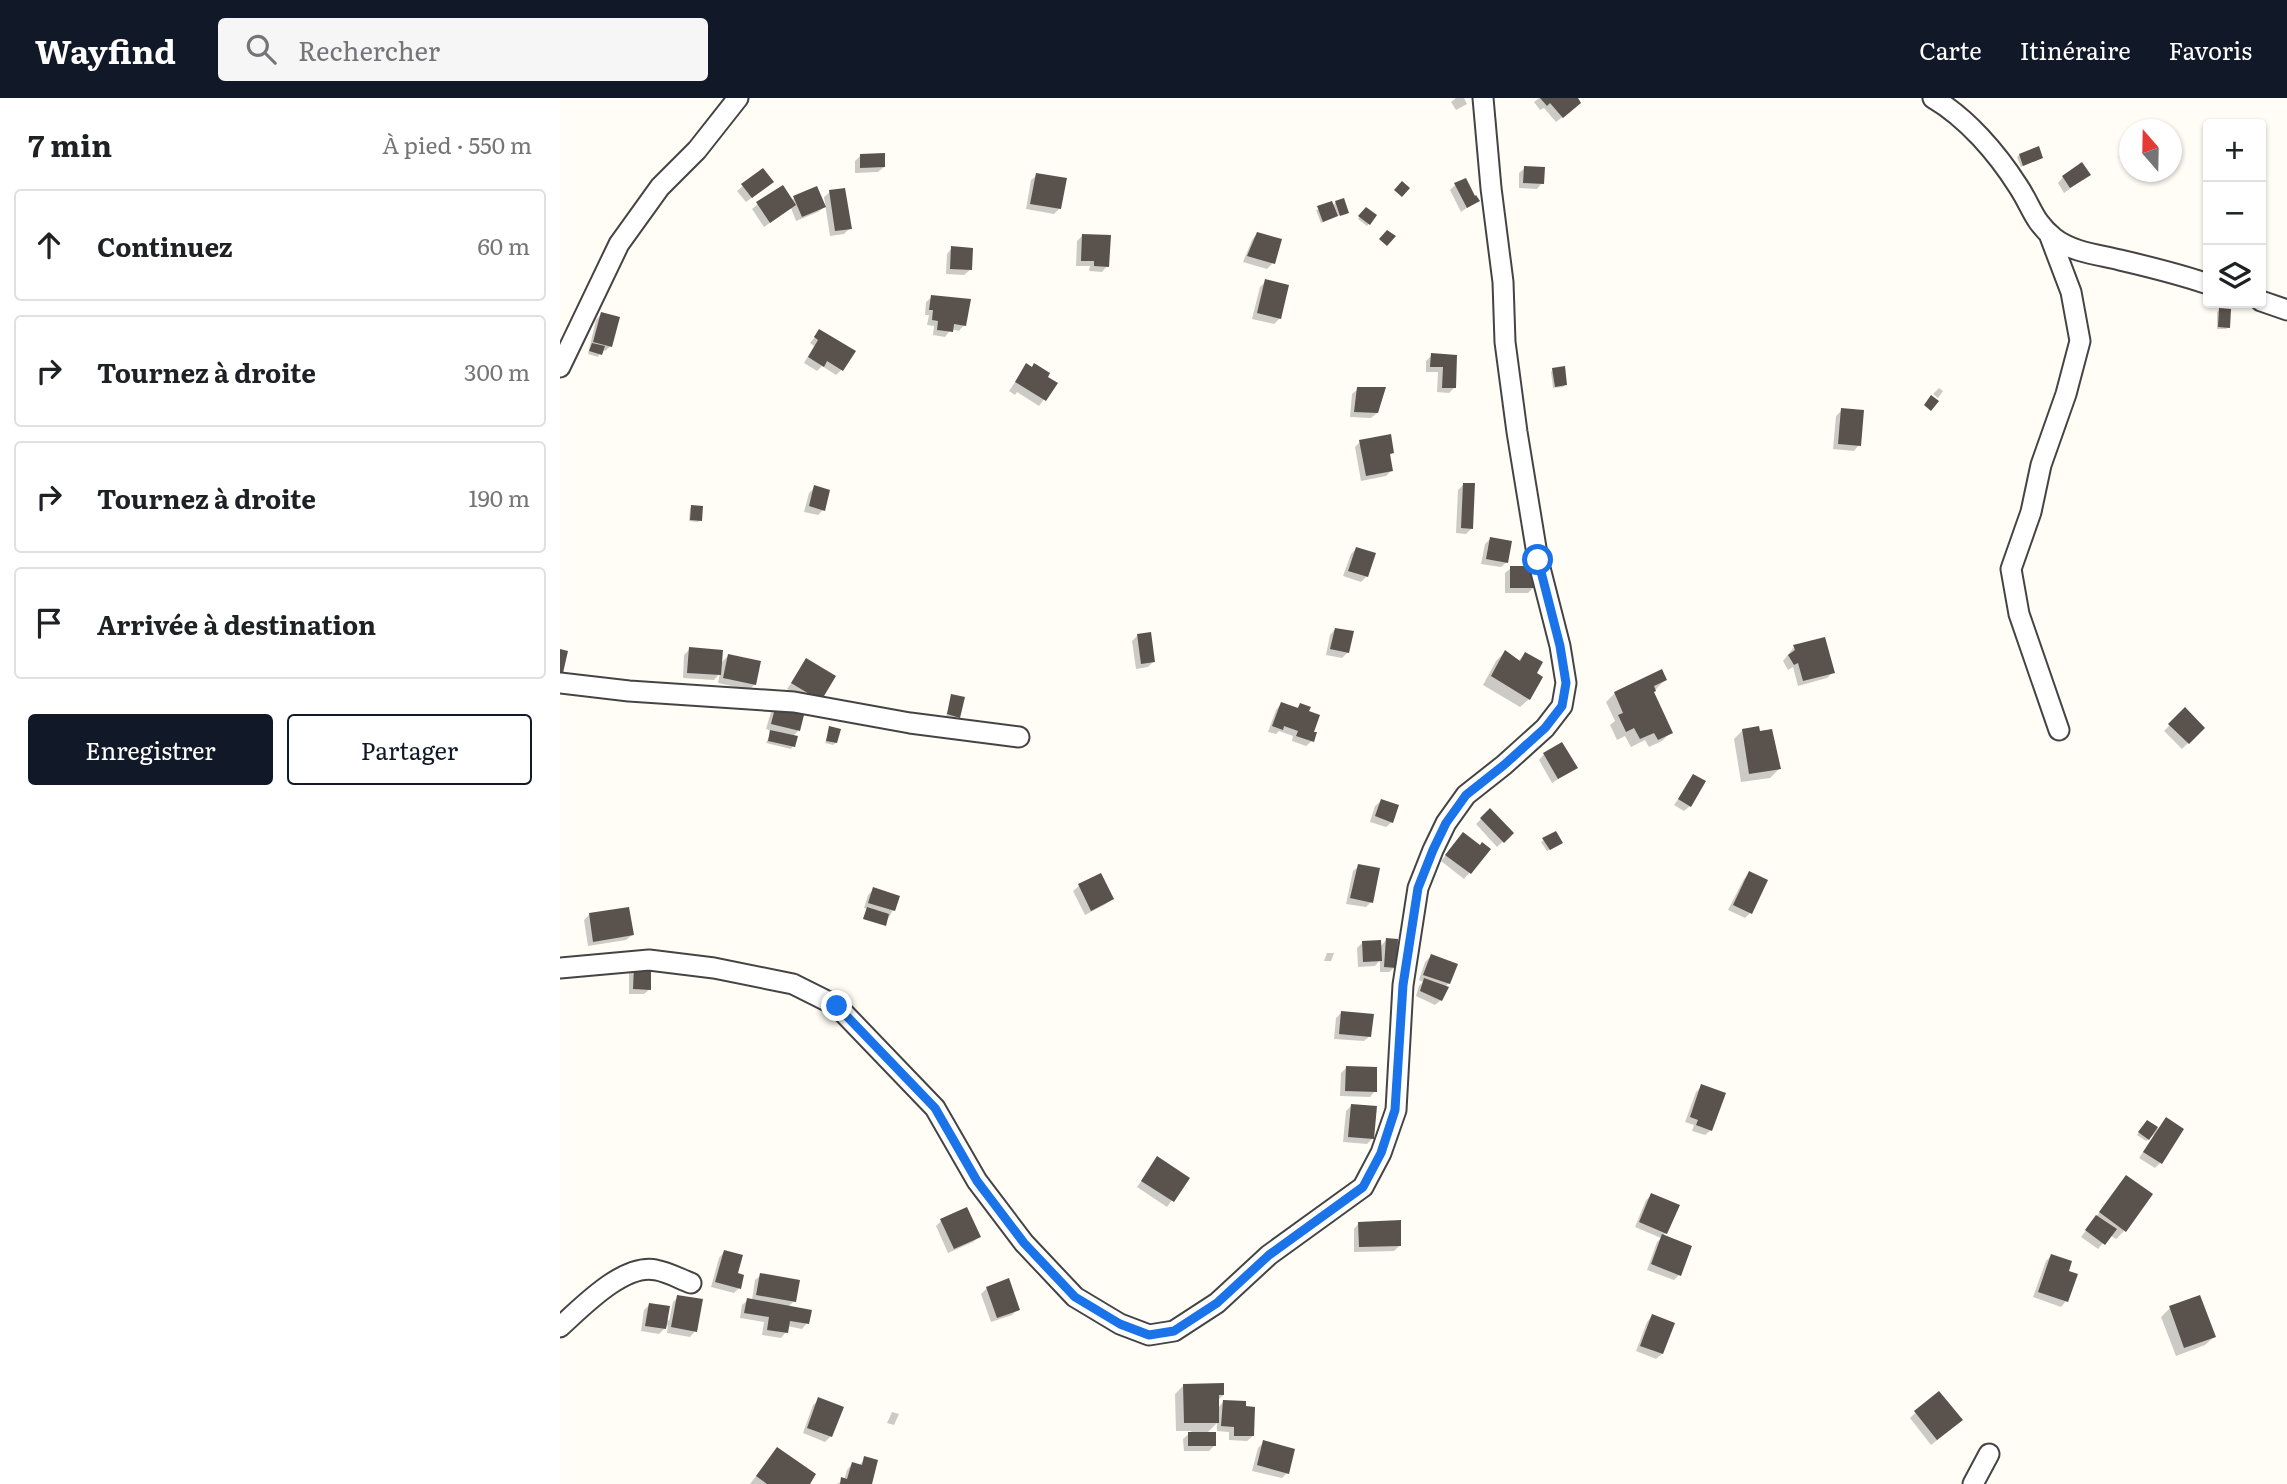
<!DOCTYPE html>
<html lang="fr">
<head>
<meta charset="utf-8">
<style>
  body { margin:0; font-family:Literata,serif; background:#f6f6f6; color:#202124 }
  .controls { position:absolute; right:21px; top:21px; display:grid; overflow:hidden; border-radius:7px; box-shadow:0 2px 5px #0004 }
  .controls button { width:63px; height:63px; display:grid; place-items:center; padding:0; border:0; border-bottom:2px solid #e0e0e0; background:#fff; color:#202124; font:35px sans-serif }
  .compass { position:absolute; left:1559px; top:21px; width:63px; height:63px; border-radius:50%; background:#fff; box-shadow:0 2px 5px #0004; rotate:340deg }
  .stop { position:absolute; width:21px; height:21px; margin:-16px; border:5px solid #1a73e8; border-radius:50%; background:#fff }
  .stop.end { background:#1a73e8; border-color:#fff; box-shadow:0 2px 7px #0008 }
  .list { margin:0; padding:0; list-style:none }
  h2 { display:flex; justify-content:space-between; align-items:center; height:91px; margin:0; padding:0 28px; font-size:30px }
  h2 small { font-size:23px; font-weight:400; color:#757577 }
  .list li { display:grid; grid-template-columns:46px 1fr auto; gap:21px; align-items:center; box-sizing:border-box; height:112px; margin:0 14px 14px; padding:0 14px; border:2px solid #e0e0e0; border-radius:7px }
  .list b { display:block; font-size:26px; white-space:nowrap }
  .list em { font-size:23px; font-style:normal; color:#757577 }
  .actions { display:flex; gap:14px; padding:21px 28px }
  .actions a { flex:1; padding:16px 0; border:2px solid #111827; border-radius:7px; text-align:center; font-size:24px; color:#111827 }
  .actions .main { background:#111827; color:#fff }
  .icon { flex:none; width:38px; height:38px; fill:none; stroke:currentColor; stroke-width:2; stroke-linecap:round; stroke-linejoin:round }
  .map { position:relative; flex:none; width:1727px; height:1386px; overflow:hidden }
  header { display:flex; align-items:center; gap:42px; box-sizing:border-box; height:98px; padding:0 35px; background:#111827; color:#fff }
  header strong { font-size:33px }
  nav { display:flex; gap:38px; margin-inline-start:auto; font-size:24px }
  .search { width:490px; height:63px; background:#f6f6f6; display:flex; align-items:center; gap:18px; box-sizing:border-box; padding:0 24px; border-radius:7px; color:#757577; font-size:26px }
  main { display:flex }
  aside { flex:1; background:#fff }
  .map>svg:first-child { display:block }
</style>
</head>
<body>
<header>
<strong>Wayfind</strong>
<div class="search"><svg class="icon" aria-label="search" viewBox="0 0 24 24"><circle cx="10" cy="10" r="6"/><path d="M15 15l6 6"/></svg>Rechercher</div>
<nav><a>Carte</a><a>Itinéraire</a><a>Favoris</a></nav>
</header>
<main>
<aside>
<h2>7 min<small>À pied · 550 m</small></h2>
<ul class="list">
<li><svg class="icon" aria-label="ahead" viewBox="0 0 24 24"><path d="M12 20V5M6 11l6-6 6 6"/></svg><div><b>Continuez</b></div><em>60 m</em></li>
<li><svg class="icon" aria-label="right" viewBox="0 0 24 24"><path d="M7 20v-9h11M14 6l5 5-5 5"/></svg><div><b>Tournez à droite</b></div><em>300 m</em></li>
<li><svg class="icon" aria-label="right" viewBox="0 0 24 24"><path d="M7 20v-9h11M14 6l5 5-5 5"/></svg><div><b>Tournez à droite</b></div><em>190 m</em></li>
<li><svg class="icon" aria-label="arrive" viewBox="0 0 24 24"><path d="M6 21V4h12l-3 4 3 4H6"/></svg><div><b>Arrivée à destination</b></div></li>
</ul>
<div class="actions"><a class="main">Enregistrer</a><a>Partager</a></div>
</aside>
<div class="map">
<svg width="1727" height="1386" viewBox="0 0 1727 1386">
  <rect width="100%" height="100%" fill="#fffdf5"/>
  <path fill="#0003" d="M 896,0 L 904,0 L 907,6 L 896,12 L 891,4 Z
    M 979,0 L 1015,0 L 1014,10 L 996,24 L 984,10 L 980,12 L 974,4 Z
    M 301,57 L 324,69 L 318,74 L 295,75 L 295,63 Z
    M 1459,57 L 1481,60 L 1461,69 L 1457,59 Z
    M 965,70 L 982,85 L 977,91 L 959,90 L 959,75 Z
    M 202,72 L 206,89 L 186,104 L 177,93 Z
    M 477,77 L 500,110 L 494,116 L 466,111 L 471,82 Z
    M 1529,77 L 1504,95 L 1498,85 L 1503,79 Z
    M 895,87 L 918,102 L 901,114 L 890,92 Z
    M 270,94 L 290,130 L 284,136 L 270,138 L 264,99 Z
    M 234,100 L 264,109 L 258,114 L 236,123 L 231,110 L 204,129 L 192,111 L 198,106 L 231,103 Z
    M 776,104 L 787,114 L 761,125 L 756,112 L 772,108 Z
    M 804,113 L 815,117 L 807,128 L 798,121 Z
    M 697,136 L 713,165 L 707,171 L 683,164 L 692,142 Z
    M 522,138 L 547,168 L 542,174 L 529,173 L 530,168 L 516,168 L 517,143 Z
    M 392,150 L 410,172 L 404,177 L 386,176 L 387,156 Z
    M 706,183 L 720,220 L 714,226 L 692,221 L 700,189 Z
    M 372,199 L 404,227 L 399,233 L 391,231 L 385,239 L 373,237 L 374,228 L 367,227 L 369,217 L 365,217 L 366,204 Z
    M 1659,212 L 1669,229 L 1666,231 L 1657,231 L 1657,214 Z
    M 41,216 L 51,248 L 45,253 L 42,252 L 38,259 L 28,256 L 36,222 Z
    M 260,233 L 282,271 L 276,277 L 262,268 L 257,273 L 244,265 L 254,248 L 250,245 Z
    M 872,257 L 895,258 L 894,290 L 889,295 L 877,294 L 878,274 L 866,274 L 866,263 Z
    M 466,268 L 496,285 L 479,308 L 457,294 L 455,297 L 449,293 Z
    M 993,271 L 1005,287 L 1003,289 L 993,290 L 991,274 Z
    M 1379,290 L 1383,293 L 1378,300 L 1373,296 Z
    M 798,291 L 817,315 L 811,320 L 790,319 L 792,296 Z
    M 1282,312 L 1299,347 L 1294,353 L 1273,351 L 1276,318 Z
    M 800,344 L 832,355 L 829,358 L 831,373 L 826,378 L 801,383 L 795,349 Z
    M 903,387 L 912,430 L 906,436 L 896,435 L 898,392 Z
    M 255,389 L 263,412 L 258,417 L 244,414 L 249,395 Z
    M 132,409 L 140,422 L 138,424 L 129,423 L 130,411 Z
    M 930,441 L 947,464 L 941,469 L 921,466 L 925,446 Z
    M 796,451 L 814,456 L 806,479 L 801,484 L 783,478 L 791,456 Z
    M 951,470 L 974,489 L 968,495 L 945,495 L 945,475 Z
    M 775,531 L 788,554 L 782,560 L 766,557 L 770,537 Z
    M 577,538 L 594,563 L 588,569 L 576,571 L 572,543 Z
    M 1234,549 L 1273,574 L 1267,580 L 1238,588 L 1233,569 L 1228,572 L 1223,563 Z
    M 130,551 L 160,566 L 168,558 L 195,586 L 189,592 L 158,585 L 160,575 L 154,582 L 123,580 L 124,557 Z
    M 945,554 L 958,563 L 965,556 L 975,576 L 969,601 L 960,609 L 923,587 L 936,563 Z
    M 246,563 L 254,607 L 227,591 Z
    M 1105,582 L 1092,595 L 1111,634 L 1102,643 L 1089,649 L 1085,642 L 1071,649 L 1065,638 L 1057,642 L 1050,627 L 1055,623 L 1046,604 L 1055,595 Z
    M 392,598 L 399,619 L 397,621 L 386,618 Z
    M 721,606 L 736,611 L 740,607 L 747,614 L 752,643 L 746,648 L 732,643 L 733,638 L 719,633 L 716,636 L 708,634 L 716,612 Z
    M 216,608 L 238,633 L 232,639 L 233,648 L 231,651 L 206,645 L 212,633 L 206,631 L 211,614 Z
    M 1625,612 L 1643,630 L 1622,651 L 1604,633 Z
    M 270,630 L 276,645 L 273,647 L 265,645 Z
    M 1183,632 L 1198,635 L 1219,671 L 1210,680 L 1181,684 L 1174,641 Z
    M 984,656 L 1016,670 L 992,685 L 979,662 Z
    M 1134,678 L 1130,708 L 1124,713 L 1114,707 Z
    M 821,703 L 832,724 L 826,729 L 810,724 L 815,708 Z
    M 930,712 L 952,735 L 937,749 L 916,726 Z
    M 898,742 L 929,751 L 904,781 L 881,763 Z
    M 984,742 L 998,747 L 987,753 L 981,744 Z
    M 799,768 L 811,804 L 806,809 L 786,806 L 793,773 Z
    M 1189,775 L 1190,815 L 1185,820 L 1168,812 L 1184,781 Z
    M 540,777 L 552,801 L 546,806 L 525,817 L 513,793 L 519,788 Z
    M 314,791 L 333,812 L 325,826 L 303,820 L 307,811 L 304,810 L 308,797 Z
    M 29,817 L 72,837 L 66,842 L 28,848 L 24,822 Z
    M 826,842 L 835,869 L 829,874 L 820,874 L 820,862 L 815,868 L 798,869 L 797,850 L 803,844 L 820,849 Z
    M 767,855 L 774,855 L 771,863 L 764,863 Z
    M 871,858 L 889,885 L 884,890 L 881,902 L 875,907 L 856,898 L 859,888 L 863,884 L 859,882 L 865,864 Z
    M 74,869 L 90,891 L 84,896 L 69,896 L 69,875 Z
    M 781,915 L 810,938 L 804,943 L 774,941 L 776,920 Z
    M 786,970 L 815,993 L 810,999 L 780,998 L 781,975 Z
    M 1142,988 L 1151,1032 L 1145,1037 L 1132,1033 L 1134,1027 L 1125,1024 L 1136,994 Z
    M 791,1008 L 813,1040 L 807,1046 L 783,1044 L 786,1013 Z
    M 1606,1022 L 1600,1065 L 1595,1070 L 1579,1060 L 1595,1036 L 1586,1043 L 1577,1037 L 1587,1024 L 1598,1031 Z
    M 597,1061 L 628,1080 L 607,1109 L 577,1089 Z
    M 1566,1079 L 1564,1133 L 1556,1141 L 1550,1137 L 1538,1151 L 1521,1139 Z
    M 1092,1097 L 1106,1135 L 1102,1138 L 1119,1177 L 1114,1182 L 1087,1172 L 1097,1144 L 1101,1140 L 1075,1129 L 1086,1102 Z
    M 381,1123 L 419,1139 L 413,1144 L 388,1155 L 376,1128 Z
    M 799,1125 L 840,1147 L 834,1153 L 794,1154 L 794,1131 Z
    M 164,1154 L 176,1177 L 179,1190 L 174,1195 L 151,1189 L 159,1160 Z
    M 1491,1158 L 1507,1174 L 1506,1203 L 1501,1209 L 1473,1199 L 1486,1163 Z
    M 201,1177 L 234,1203 L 228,1209 L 247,1225 L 242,1231 L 227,1228 L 226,1234 L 221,1240 L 202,1237 L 204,1224 L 180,1220 L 182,1207 L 188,1202 L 192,1202 L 195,1182 Z
    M 427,1190 L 458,1211 L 452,1217 L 431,1224 L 421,1196 Z
    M 118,1199 L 135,1233 L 130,1239 L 107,1235 L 108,1227 L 99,1236 L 81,1233 L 84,1212 L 90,1206 L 109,1223 L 113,1204 Z
    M 1610,1210 L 1654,1239 L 1645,1247 L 1616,1258 L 1601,1219 Z
    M 1092,1218 L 1102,1256 L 1096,1261 L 1076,1253 L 1087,1224 Z
    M 624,1287 L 663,1297 L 658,1302 L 658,1310 L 663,1304 L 684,1310 L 693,1338 L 687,1343 L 669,1342 L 669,1334 L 657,1333 L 657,1325 L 646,1336 L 655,1347 L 649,1353 L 624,1353 L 623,1341 L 632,1333 L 616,1333 L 615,1296 Z
    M 259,1302 L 271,1338 L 265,1344 L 243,1335 L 253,1307 Z
    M 332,1314 L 339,1316 L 334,1327 L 327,1325 Z
    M 1355,1315 L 1395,1328 L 1371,1347 L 1350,1320 Z
    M 704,1344 L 727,1375 L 722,1380 L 692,1373 L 698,1350 Z
    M 217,1351 L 248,1386 L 190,1386 Z
    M 305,1360 L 310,1386 L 277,1386 L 284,1382 L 287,1372 L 292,1366 L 299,1368 Z"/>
  <path fill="#5a524d" d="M 980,0 L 1018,0 L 1021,5 L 1003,20 L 990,5 L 987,8 Z
    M 1479,48 L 1483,60 L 1463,68 L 1459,56 Z
    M 325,55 L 325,69 L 300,70 L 300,56 Z
    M 1522,64 L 1531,77 L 1510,90 L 1502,78 Z
    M 964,68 L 985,69 L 984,86 L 963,85 Z
    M 203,70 L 214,84 L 192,100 L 181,86 Z
    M 476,75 L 507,80 L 501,111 L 470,106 Z
    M 906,80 L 915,98 L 916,97 L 920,103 L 907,110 L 894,85 Z
    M 842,83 L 850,90 L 842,99 L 834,92 Z
    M 223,87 L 236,107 L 210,125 L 196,104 Z
    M 257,88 L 266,109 L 242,119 L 233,98 Z
    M 285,90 L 292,131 L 275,133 L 269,92 Z
    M 784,100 L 789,115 L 780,118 L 775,103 Z
    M 772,103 L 778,118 L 763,124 L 757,108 Z
    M 806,109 L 817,117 L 810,127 L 798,118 Z
    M 827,132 L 836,138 L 827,148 L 819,141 Z
    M 697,134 L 722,141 L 715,166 L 687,158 Z
    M 522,136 L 551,137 L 549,169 L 534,168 L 534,163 L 521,163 Z
    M 391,148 L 413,150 L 412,172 L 390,171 Z
    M 705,181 L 729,187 L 721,221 L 697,215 Z
    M 371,197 L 411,201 L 406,228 L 394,226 L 393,234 L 377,232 L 378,223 L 372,222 L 373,212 L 369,212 Z
    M 1659,210 L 1671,211 L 1670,230 L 1658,229 Z
    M 41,214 L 60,219 L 52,249 L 33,244 Z
    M 259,231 L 296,253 L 283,273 L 267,263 L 264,269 L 248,259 L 258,242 L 254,239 Z
    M 32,245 L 45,248 L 42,257 L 29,253 Z
    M 871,255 L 897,257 L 896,290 L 882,290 L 883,269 L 870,269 Z
    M 466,265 L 472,269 L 474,265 L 490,275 L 488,279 L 498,285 L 486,303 L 455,284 Z
    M 1005,268 L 1007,287 L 995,289 L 992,270 Z
    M 797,289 L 826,289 L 818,315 L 794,314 Z
    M 1371,297 L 1379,303 L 1371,313 L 1364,307 Z
    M 1281,310 L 1304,312 L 1301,348 L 1278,346 Z
    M 831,336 L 834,355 L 830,356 L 833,373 L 806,378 L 799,342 Z
    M 903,385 L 915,385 L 913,431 L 901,430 Z
    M 254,387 L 270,392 L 265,413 L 249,408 Z
    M 131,407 L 143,408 L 142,423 L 130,422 Z
    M 930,439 L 952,443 L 948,465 L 926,461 Z
    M 796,449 L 816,455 L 808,479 L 788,473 Z
    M 950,468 L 975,468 L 975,490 L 950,490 Z
    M 775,530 L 794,533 L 789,555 L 770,551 Z
    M 591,534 L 595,564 L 581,566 L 577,536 Z
    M 1265,539 L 1275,575 L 1243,583 L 1238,565 L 1234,567 L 1228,557 L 1235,552 L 1233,547 Z
    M 129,549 L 163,552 L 161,577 L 127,575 Z
    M 0,551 L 8,553 L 3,575 L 0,575 Z
    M 945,552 L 960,563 L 965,554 L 983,564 L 977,575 L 983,579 L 970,602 L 931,578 Z
    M 168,556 L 201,563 L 196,587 L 163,580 Z
    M 246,560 L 276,578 L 261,603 L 231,585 Z
    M 1102,571 L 1107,582 L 1094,588 L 1096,593 L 1094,594 L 1113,635 L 1098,642 L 1094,635 L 1080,641 L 1074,630 L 1066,634 L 1058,617 L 1063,615 L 1054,594 Z
    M 391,596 L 405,599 L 400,620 L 387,616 Z
    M 721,604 L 738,610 L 740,605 L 751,609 L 749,613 L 760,617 L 754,634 L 757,634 L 754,644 L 736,638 L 738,633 L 724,628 L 723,632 L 712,628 Z
    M 216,606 L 245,613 L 240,633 L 211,626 Z
    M 1625,609 L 1645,630 L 1629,646 L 1608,626 Z
    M 269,628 L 281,631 L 277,645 L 266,643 Z
    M 1199,628 L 1200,633 L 1212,631 L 1221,671 L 1189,676 L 1182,631 Z
    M 210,632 L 238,638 L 235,649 L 208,643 Z
    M 1002,644 L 1018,670 L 998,681 L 983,655 Z
    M 1133,676 L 1146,683 L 1131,709 L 1118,701 Z
    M 821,701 L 839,707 L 833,725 L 815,718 Z
    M 930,710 L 954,735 L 944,745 L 920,720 Z
    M 996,733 L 1003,745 L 990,752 L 982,740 Z
    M 903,734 L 920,747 L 922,744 L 931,751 L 911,776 L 885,757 Z
    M 798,766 L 820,770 L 813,805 L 790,800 Z
    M 1189,773 L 1208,782 L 1192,816 L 1173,807 Z
    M 541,775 L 554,801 L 531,813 L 518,786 Z
    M 313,789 L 340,798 L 335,813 L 308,805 Z
    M 69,809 L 74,837 L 33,844 L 29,815 Z
    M 307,809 L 329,816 L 326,828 L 303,821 Z
    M 826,840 L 838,841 L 837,870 L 824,869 Z
    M 821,842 L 822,863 L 803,864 L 802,843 Z
    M 871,856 L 898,866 L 890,886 L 863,877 Z
    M 74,868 L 91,868 L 91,892 L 73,891 Z
    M 864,880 L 889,889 L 882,903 L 860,893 Z
    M 781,913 L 814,916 L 811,939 L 779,936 Z
    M 786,968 L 817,969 L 817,994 L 785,993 Z
    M 1141,986 L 1166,995 L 1152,1033 L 1136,1027 L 1138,1022 L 1130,1019 Z
    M 791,1006 L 817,1008 L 814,1041 L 788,1039 Z
    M 1606,1019 L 1624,1031 L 1602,1066 L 1583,1054 Z
    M 1587,1022 L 1598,1029 L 1589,1042 L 1578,1034 Z
    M 597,1058 L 630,1080 L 614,1104 L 581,1083 Z
    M 1566,1077 L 1593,1096 L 1566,1134 L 1539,1114 Z
    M 1091,1095 L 1120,1107 L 1107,1136 L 1079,1124 Z
    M 407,1109 L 421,1139 L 394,1151 L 380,1121 Z
    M 1536,1117 L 1557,1131 L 1545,1147 L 1525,1132 Z
    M 841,1122 L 841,1148 L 799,1149 L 798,1124 Z
    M 1102,1136 L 1132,1148 L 1121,1178 L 1091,1166 Z
    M 164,1152 L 183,1157 L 178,1175 L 184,1177 L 181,1191 L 155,1184 Z
    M 1491,1156 L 1512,1163 L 1509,1173 L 1518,1176 L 1508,1204 L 1478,1194 Z
    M 200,1175 L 240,1182 L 236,1204 L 196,1197 Z
    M 449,1180 L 460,1212 L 437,1220 L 426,1189 Z
    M 117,1197 L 143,1201 L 137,1234 L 111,1229 Z
    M 1640,1197 L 1656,1239 L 1624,1250 L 1609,1208 Z
    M 187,1200 L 252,1212 L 249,1226 L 230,1223 L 228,1235 L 207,1232 L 209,1219 L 184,1215 Z
    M 89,1205 L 110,1208 L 106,1231 L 85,1228 Z
    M 1092,1216 L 1115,1225 L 1103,1256 L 1080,1248 Z
    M 664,1285 L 664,1297 L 659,1297 L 659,1325 L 624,1325 L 623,1286 Z
    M 1379,1293 L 1403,1322 L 1377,1342 L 1354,1313 Z
    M 258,1299 L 284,1309 L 272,1339 L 247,1330 Z
    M 663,1302 L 686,1303 L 686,1308 L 695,1309 L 694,1338 L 674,1338 L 674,1329 L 661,1328 Z
    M 628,1334 L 656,1334 L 656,1348 L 628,1348 Z
    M 703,1342 L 735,1351 L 729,1376 L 697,1367 Z
    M 217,1349 L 256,1376 L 250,1386 L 207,1386 L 196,1378 Z
    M 304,1358 L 318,1362 L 312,1386 L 280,1386 L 281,1379 L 287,1381 L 292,1364 L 302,1367 Z"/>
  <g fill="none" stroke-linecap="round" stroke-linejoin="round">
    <defs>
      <path id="minor" d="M 1373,0 C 1407,20 1437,55 1458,88 C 1472,109 1473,123 1494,140 C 1511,154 1540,157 1560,162 C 1590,169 1619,176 1648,186
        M 1489,136 L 1511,194 L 1520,243 L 1506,296 L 1481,367 L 1471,414 L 1451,471 L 1459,516 L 1499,632
        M 1701,203 L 1727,212
        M 0,269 L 59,146 L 100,89 L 137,52 L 178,0
        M 0,585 L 69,593 L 234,604 L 350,625 L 459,639
        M 0,870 L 89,862 L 154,870 L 233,886 L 277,908 L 375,1010 L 417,1083 L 464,1145 L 515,1199 L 560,1226 L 589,1237 L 614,1233 L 657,1205 L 709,1157 L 803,1089 L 821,1055 L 836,1012 L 843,887 L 858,790 L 873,752 L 886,725 L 906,697 L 944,667 L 985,630 L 1002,608 L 1006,585 L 1000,548 L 978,462 L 957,334 L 945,244 L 943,184 L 931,90 L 923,0
        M 0,1229 C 22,1209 64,1165 96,1172 C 108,1174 120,1181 131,1185
        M 1413,1386 L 1429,1356"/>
    </defs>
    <use href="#minor" stroke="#444" stroke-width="23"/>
    <use href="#minor" stroke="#fff" stroke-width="19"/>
  </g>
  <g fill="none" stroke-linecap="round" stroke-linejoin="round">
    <path stroke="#1a73e8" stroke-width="9" d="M 277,908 L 375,1010 L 417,1083 L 464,1145 L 515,1199 L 560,1226 L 589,1237 L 614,1233 L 657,1205 L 709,1157 L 803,1089 L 821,1055 L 835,1012 L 843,887 L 858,790 L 873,752 L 886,725 L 906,697 L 944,667 L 985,630 L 1002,608 L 1006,585 L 1000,548 L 978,462"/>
  </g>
</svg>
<div class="controls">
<button>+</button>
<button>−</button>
<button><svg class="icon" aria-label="layers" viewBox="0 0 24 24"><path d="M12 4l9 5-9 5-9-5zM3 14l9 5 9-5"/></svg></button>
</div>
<svg class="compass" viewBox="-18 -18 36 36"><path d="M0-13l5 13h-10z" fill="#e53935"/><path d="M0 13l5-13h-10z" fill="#757577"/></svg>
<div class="stop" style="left:978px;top:462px"></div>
<div class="stop end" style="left:277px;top:908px"></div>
</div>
</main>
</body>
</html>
